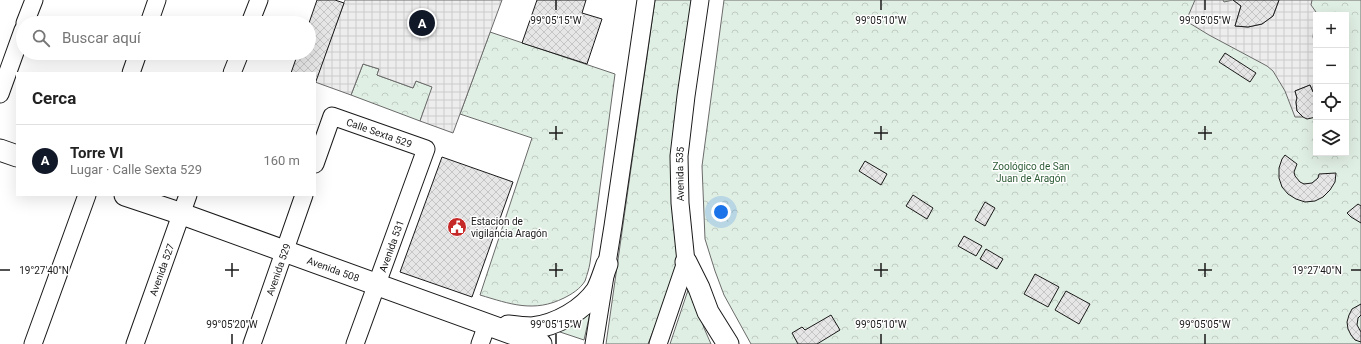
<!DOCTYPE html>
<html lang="es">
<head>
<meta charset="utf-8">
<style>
  body { margin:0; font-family:Roboto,sans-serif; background:#f2f2f2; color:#222 }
  .controls { position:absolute; right:12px; top:12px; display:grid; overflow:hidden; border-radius:0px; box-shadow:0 4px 16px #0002 }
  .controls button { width:36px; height:36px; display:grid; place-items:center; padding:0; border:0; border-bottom:1px solid #e0e0e0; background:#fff; color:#222; font:20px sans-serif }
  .you { position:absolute; left:721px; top:212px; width:14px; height:14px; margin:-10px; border:3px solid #fff; border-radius:50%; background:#1a73e8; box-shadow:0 0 0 6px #1a73e833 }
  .badge { display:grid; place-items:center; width:26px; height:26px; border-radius:50%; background:#111827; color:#fff; font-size:13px; font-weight:700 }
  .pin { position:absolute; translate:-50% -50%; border:2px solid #fff; box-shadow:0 1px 4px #0006 }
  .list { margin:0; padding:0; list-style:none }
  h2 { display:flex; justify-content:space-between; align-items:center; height:52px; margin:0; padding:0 16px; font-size:17px }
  h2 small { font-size:13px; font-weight:400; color:#767676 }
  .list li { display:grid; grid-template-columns:26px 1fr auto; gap:12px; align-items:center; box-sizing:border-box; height:72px; padding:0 16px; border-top:1px solid #e0e0e0 }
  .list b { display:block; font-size:15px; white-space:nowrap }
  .list p { margin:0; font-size:13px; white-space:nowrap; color:#767676 }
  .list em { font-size:13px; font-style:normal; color:#767676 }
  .icon { flex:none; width:22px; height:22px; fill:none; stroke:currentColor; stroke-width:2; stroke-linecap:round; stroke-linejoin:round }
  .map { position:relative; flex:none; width:1361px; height:344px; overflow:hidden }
  .search { position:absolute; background:#fff; box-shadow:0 4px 16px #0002; left:16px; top:16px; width:300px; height:44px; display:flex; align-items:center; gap:10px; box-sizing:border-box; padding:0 14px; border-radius:22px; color:#767676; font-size:15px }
  .panel { position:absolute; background:#fff; box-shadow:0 4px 16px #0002; left:16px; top:72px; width:300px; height:124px; border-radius:0px }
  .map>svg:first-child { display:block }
</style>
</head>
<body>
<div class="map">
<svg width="1361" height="344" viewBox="0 0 1361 344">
  <defs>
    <pattern id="forest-crowns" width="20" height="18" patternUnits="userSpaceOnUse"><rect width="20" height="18" fill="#e0efe3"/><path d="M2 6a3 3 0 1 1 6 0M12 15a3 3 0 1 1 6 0" fill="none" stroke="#c0ccc2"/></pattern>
    <pattern id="plaza-grid" width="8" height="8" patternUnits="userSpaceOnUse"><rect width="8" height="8" fill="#ededed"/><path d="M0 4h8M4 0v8" fill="none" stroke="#cbcbcb"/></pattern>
    <pattern id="building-cross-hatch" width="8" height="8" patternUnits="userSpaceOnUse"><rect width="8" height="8" fill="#e6e6e6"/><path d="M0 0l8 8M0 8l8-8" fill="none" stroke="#c5c5c5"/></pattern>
  </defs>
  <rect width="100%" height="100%" fill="#fff"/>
  <path fill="#e0efe3" stroke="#6a6a6a" d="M 591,309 L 584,340 L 557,331 Z"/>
  <path fill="url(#forest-crowns)" stroke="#6a6a6a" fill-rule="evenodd" d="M 655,0 L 694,0 L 680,245 L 675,276 L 648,344 L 606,344 Z
    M 724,0 L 1361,0 L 1361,344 L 751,344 L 724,295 L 715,271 L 705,239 L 702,166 ZM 1316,15 L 1346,15 L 1346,153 L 1316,153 Z
    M 490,32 L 615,74 L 590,263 C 589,269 587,275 585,281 C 580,289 572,294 564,298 C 534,313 510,304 480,295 L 532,138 L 460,114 Z
    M 363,64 L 379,69 L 377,75 L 413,88 L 416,81 L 433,87 L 420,121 L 351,95 Z
    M 690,284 L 704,328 L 711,344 L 670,344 Z"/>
  <path fill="url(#plaza-grid)" stroke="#6a6a6a" d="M 345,0 L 502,0 L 453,133 L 420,121 L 432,87 L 416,81 L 413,88 L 377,75 L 379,69 L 363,64 L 351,95 L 315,82 Z
    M 1195,0 L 1223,0 L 1224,2 L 1233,0 L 1241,6 L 1235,26 L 1248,27 L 1262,24 L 1273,16 L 1279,0 L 1312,0 L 1311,5 L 1316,12 L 1313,37 L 1316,48 L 1316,81 L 1313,86 L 1313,92 L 1310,85 L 1295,91 L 1297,98 L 1296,102 L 1297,111 L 1303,117 L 1295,117 L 1285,91 L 1273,71 L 1267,66 L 1209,35 L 1186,21 Z"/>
  <path fill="url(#building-cross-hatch)" stroke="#1a1a1a" d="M 317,0 L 335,0 L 344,3 L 315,84 L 315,73 L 291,73 L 298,53 L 309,53 L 309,23 Z
    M 537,0 L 586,0 L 582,13 L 602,19 L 587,64 L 522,43 Z
    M 1233,0 L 1279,0 L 1273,16 L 1262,24 L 1248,27 L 1235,26 L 1241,6 Z
    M 1225,53 L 1256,73 L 1250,82 L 1219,62 Z
    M 1310,85 L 1313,92 L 1316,94 L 1316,117 L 1307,119 L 1303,117 L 1297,111 L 1296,102 L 1297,98 L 1295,91 Z
    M 1285,155 L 1297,164 L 1294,172 L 1295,176 L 1300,182 L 1304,184 L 1312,183 L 1318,178 L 1319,174 L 1336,173 L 1335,182 L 1330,190 L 1323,197 L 1315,201 L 1305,202 L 1296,199 L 1288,194 L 1282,187 L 1279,178 L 1279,168 L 1282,159 Z
    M 442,157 L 513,182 L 472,297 L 400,272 Z
    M 865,161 L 887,174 L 881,185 L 859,171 Z
    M 913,195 L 933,208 L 927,219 L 906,206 Z
    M 985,202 L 995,208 L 985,226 L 975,220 Z
    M 1358,204 L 1361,206 L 1361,223 L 1351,217 L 1347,213 Z
    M 964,236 L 982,246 L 976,256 L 958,246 Z
    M 986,249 L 1003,259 L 997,269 L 980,259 Z
    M 1035,274 L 1059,287 L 1048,307 L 1024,294 Z
    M 1066,291 L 1090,304 L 1079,324 L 1055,310 Z
    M 1361,304 L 1361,315 L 1358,318 L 1357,325 L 1361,332 L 1361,342 L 1355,340 L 1351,335 L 1348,329 L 1347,322 L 1349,315 L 1352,309 Z
    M 831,315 L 840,330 L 817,344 L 798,344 L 792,333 L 802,327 L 805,330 Z"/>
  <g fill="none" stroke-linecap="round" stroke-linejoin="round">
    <defs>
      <g id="minor">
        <path d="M 25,23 L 34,0"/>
        <path d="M 149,23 L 157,0"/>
        <path d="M 250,23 L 259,0"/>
        <path d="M 131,73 L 138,53"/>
        <path d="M 232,73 L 240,53"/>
        <path d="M 0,94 L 23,30"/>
        <path id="s1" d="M 315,164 L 332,116 L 426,149 L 355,344"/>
        <path d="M 33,344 L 87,195"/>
        <path id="s2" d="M 135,344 L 188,195"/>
        <path id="s3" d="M 252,344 L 304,195"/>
        <path d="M 480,344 L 487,325"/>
        <path d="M 594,344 L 613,226 L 646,0"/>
        <path id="s4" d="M 658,344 L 686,262 L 680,203 L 679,156 L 686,96 L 700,0"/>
      </g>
      <g id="major">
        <path d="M 0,150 L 17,156"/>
        <path id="s5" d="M 125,195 L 182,214 L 541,344"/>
        <path d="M 686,262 L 699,288 L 708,312 L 728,344"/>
        <path d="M 508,326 C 516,327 524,328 532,328 C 557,325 583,310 597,290 C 601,282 604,272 607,264"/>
      </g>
    </defs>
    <use href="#minor" stroke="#1a1a1a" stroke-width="19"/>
    <use href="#major" stroke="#1a1a1a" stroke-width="23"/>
    <use href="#minor" stroke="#fff" stroke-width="17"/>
    <use href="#major" stroke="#fff" stroke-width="21"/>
  </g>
  <path fill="none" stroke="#1a1a1a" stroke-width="1.5" d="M 556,0 L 556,10M 881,0 L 881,10M 1205,0 L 1205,10M 556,126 L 556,140M 881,126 L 881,140M 1205,126 L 1205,140M 549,133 L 563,133M 874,133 L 888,133M 1198,133 L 1212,133M 232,263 L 232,277M 556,263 L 556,277M 881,263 L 881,277M 1205,263 L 1205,277M 0,270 L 10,270M 225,270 L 239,270M 549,270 L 563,270M 874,270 L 888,270M 1198,270 L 1212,270M 1351,270 L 1361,270M 232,334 L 232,344M 556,334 L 556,344M 881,334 L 881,344M 1205,334 L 1205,344"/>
  <defs>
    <symbol id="civic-disc" viewBox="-11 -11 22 22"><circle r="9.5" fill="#c62828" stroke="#fff"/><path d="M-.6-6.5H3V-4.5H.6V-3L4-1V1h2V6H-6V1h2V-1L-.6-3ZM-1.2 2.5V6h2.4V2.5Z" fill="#fff"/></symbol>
  </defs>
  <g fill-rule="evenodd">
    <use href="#civic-disc" x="446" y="216" width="22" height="22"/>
  </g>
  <g text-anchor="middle" stroke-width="3" stroke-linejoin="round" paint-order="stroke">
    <g font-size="10" fill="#1a1a1a" stroke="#fff">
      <text dy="4" stroke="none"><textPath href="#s1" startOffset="101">Calle Sexta 529</textPath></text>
      <text dy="4" stroke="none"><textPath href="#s4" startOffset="175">Avenida 535</textPath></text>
      <text transform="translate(391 246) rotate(-70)" y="4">Avenida 531</text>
      <text dy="4" stroke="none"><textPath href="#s2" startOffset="79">Avenida 527</textPath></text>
      <text dy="4" stroke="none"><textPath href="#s3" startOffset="79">Avenida 529</textPath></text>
      <text dy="4" stroke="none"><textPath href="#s5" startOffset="221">Avenida 508</textPath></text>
    </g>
    <g font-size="10" fill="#2b5a34" stroke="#fff">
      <text x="1031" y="170">Zoológico de San<tspan x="1031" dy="12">Juan de Aragón</tspan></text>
    </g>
    <g font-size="10" fill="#1a1a1a" stroke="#fff" text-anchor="start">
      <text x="471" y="225">Estacion de<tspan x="471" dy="12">vigilancia Aragón</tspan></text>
    </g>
  </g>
  <g font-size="10" text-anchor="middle" fill="#1a1a1a" stroke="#fff" stroke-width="3" stroke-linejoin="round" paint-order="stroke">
    <text x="556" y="24">99°05'15"W</text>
    <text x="881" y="24">99°05'10"W</text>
    <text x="1205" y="24">99°05'05"W</text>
    <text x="44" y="274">19°27'40"N</text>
    <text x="1317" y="274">19°27'40"N</text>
    <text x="232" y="328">99°05'20"W</text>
    <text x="556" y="328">99°05'15"W</text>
    <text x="881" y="328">99°05'10"W</text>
    <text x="1205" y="328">99°05'05"W</text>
  </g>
</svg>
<div class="controls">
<button>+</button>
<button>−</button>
<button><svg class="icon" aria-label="locate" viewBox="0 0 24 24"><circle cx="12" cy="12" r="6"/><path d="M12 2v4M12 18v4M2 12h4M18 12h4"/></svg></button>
<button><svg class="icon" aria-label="layers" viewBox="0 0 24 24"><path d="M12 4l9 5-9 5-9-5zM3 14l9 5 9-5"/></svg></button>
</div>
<div class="you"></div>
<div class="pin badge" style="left:422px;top:23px">A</div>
<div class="search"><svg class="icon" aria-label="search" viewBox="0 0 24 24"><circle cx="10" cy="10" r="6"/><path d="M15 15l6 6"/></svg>Buscar aquí</div>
<section class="panel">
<h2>Cerca<small></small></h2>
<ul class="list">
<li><span class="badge">A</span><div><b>Torre VI</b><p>Lugar · Calle Sexta 529</p></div><em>160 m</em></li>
</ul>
</section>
</div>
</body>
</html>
